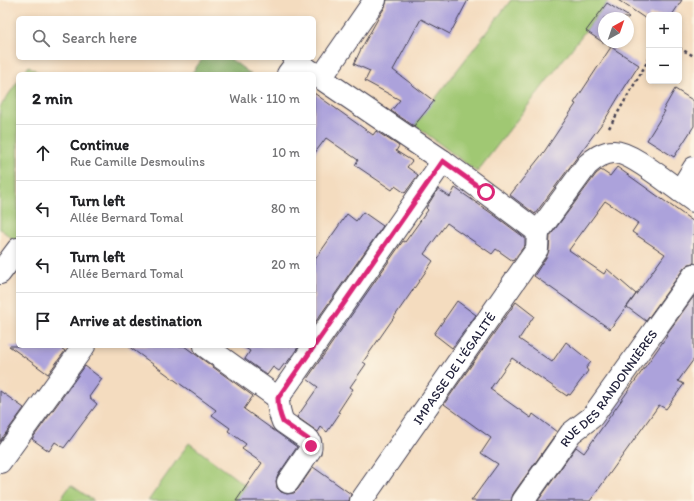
<!DOCTYPE html>
<html lang="en">
<head>
<meta charset="utf-8">
<style>
  body { margin:0; font-family:Itim,sans-serif; background:#f2f2f2; color:#202124 }
  .controls { position:absolute; right:12px; top:12px; display:grid; overflow:hidden; border-radius:6px; box-shadow:0 2px 6px #0003 }
  .controls button { width:36px; height:36px; display:grid; place-items:center; padding:0; border:0; border-bottom:1px solid #e0e0e0; background:#fff; color:#202124; font:20px sans-serif }
  .compass { position:absolute; left:598px; top:12px; width:36px; height:36px; border-radius:50%; background:#fff; box-shadow:0 2px 6px #0003; rotate:40deg }
  .stop { position:absolute; width:12px; height:12px; margin:-9px; border:3px solid #db2777; border-radius:50%; background:#fff }
  .stop.end { background:#db2777; border-color:#fff; box-shadow:0 1px 4px #0008 }
  .list { margin:0; padding:0; list-style:none }
  h2 { display:flex; justify-content:space-between; align-items:center; height:52px; margin:0; padding:0 16px; font-size:17px }
  h2 small { font-size:13px; font-weight:400; color:#757577 }
  .list li { display:grid; grid-template-columns:26px 1fr auto; gap:12px; align-items:center; box-sizing:border-box; height:56px; padding:0 16px; border-top:1px solid #e0e0e0 }
  .list b { display:block; font-size:15px; white-space:nowrap }
  .list p { margin:0; font-size:13px; white-space:nowrap; color:#757577 }
  .list em { font-size:13px; font-style:normal; color:#757577 }
  .icon { flex:none; width:22px; height:22px; fill:none; stroke:currentColor; stroke-width:2; stroke-linecap:round; stroke-linejoin:round }
  .map { position:relative; flex:none; width:694px; height:501px; overflow:hidden }
  .search { position:absolute; background:#fff; box-shadow:0 2px 6px #0003; left:16px; top:16px; width:300px; height:44px; display:flex; align-items:center; gap:10px; box-sizing:border-box; padding:0 14px; border-radius:6px; color:#757577; font-size:15px }
  .panel { position:absolute; background:#fff; box-shadow:0 2px 6px #0003; left:16px; top:72px; width:300px; height:276px; border-radius:6px }
  .map>svg:first-child { display:block }
</style>
</head>
<body>
<div class="map">
<svg width="694" height="501" viewBox="0 0 694 501">
  <rect width="100%" height="100%" fill="#fcf5e5"/>
  <filter id="ink" filterUnits="userSpaceOnUse"><feTurbulence type="fractalNoise" baseFrequency=".025" numOctaves="2"/><feDisplacementMap in="SourceGraphic" scale="8" xChannelSelector="R" yChannelSelector="G"/><feConvolveMatrix kernelMatrix="1 2 1 2 8 2 1 2 1" color-interpolation-filters="sRGB"/></filter>
  <filter id="wash" filterUnits="userSpaceOnUse"><feTurbulence type="fractalNoise" baseFrequency=".012" numOctaves="4" result="noise"/><feDisplacementMap in="SourceGraphic" scale="16" xChannelSelector="R" yChannelSelector="G"/><feGaussianBlur stdDeviation="0.9" result="paint"/><feColorMatrix in="noise" values="0 0 0 0 0 0 0 0 0 0 0 0 0 0 0 0 0 1.4 0 .05"/><feComposite in="paint" operator="in"/></filter>
  <g filter="url(#wash)">
    <rect width="100%" height="100%" fill="#f4dcbf"/>
    <path fill="#a0c873" stroke="#617557" d="M 511,0 L 609,0 L 477,172 L 415,125 Z
      M 29,66 L 40,74 L 23,74 Z
      M 18,81 L 18,241 L 17,242 L 0,229 L 0,107 Z
      M 189,443 L 246,486 L 236,501 L 148,501 Z
      M 71,485 L 94,501 L 59,501 Z"/>
    <path fill="#80ac65" stroke="#516750" d="M 203,58 L 229,58 L 251,74 L 191,74 Z"/>
    <g id="blocks">
      <path fill="#aca2db" d="M 387,0 L 468,0 L 450,34 L 421,19 L 393,70 L 434,101 L 414,126 L 391,111 L 400,100 L 365,81 L 370,71 L 354,64 L 361,49 L 380,15 L 385,7 Z
        M 618,0 L 682,0 L 672,15 L 649,15 L 649,21 Z
        M 607,3 L 629,17 L 628,18 L 604,18 L 604,42 L 613,42 L 610,47 L 586,31 Z
        M 611,47 L 639,65 L 621,93 L 606,118 L 535,214 L 510,195 L 544,152 L 576,104 L 574,103 Z
        M 675,89 L 694,101 L 694,126 L 674,157 L 647,140 L 665,111 L 663,110 Z
        M 314,93 L 373,135 L 376,131 L 399,146 L 396,151 L 412,161 L 407,167 L 418,175 L 405,193 L 395,186 L 392,190 L 355,165 L 358,160 L 326,138 L 314,154 Z
        M 617,167 L 694,222 L 694,263 L 689,264 L 684,268 L 646,321 L 627,307 L 665,254 L 632,232 L 638,223 L 605,201 L 569,250 L 604,274 L 607,269 L 636,294 L 610,329 L 534,276 L 547,256 L 549,250 L 550,236 L 596,174 L 601,170 L 610,176 Z
        M 455,188 L 494,215 L 525,238 L 525,245 L 513,261 L 496,249 L 492,254 L 447,223 L 424,254 L 433,261 L 363,362 L 366,364 L 350,387 L 353,389 L 338,412 L 340,413 L 327,432 L 321,427 L 318,432 L 297,417 L 318,387 L 307,379 L 403,241 L 405,242 L 428,210 L 426,208 L 438,189 L 450,197 Z
        M 363,212 L 383,226 L 314,324 L 314,261 L 347,214 L 356,221 Z
        M 694,296 L 694,359 L 678,381 L 684,384 L 666,409 L 659,405 L 590,501 L 538,501 L 576,447 L 584,453 L 667,336 L 666,335 Z
        M 457,301 L 476,315 L 452,348 L 434,334 Z
        M 516,302 L 534,316 L 519,339 L 552,362 L 566,342 L 591,362 L 586,368 L 588,371 L 570,395 L 568,394 L 567,396 L 512,358 L 490,389 L 531,418 L 533,414 L 557,432 L 513,494 L 511,501 L 471,501 L 498,464 L 481,453 L 491,438 L 444,404 Z
        M 9,346 L 58,346 L 65,351 L 48,374 Z
        M 128,346 L 184,346 L 253,396 L 244,409 L 297,447 L 278,475 L 276,481 L 277,488 L 281,492 L 287,494 L 294,493 L 298,489 L 313,467 L 351,494 L 349,501 L 236,501 L 262,463 L 242,449 L 246,444 L 228,431 L 230,428 L 212,415 L 216,410 Z
        M 242,346 L 299,346 L 286,364 L 285,363 L 279,371 L 273,367 L 267,375 L 245,359 L 250,351 Z
        M 85,366 L 102,379 L 89,397 L 97,404 L 64,448 L 55,442 L 49,451 L 32,439 Z
        M 0,391 L 24,408 L 0,441 Z"/>
    </g>
  </g>
  <g filter="url(#ink)">
    <use href="#blocks" fill-opacity="0" stroke="#423e4f" stroke-width="1"/>
    <g fill="none" stroke-linecap="round" stroke-linejoin="round">
      <defs>
        <g id="minor">
          <path d="M 288,74 L 297,62 L 443,161 L 538,232 L 587,165 C 595,158 603,152 614,152 C 631,152 665,181 680,191"/>
          <path d="M 321,78 L 375,0"/>
          <path d="M 694,168 L 680,191 L 694,201"/>
          <path d="M 0,273 L 18,249"/>
          <path d="M 205,346 L 278,398 L 443,161"/>
          <path d="M 278,398 C 278,405 280,415 283,422 L 309,440 C 311,443 311,446 310,450 L 288,482"/>
          <path d="M 0,462 L 84,346"/>
          <path id="s1" d="M 361,501 L 537,249 L 538,232"/>
          <path id="s2" d="M 523,501 L 571,433 L 592,417 L 694,275"/>
        </g>
      </defs>
      <use href="#minor" stroke="#423e4f" stroke-width="24"/>
      <path stroke="#423e4f" stroke-width="2.5" stroke-dasharray="3 3" stroke-linecap="butt" d="M 679,48 L 694,56
        M 609,128 L 649,59"/>
      <use href="#minor" stroke="#fff" stroke-width="22"/>
    </g>
  </g>
  <g fill="none" stroke-linecap="round" stroke-linejoin="round" filter="url(#ink)">
    <path stroke="#db2777" stroke-width="5" d="M 311,446 L 309,440 L 283,422 C 280,415 278,405 278,398 L 443,161 L 486,192"/>
  </g>
  <g text-anchor="middle" stroke-width="4" stroke-linejoin="round" paint-order="stroke">
    <g font-size="13" fill="#22223b" stroke="#fcf5e5">
      <text dy="5" stroke="none"><textPath href="#s1" startOffset="162">IMPASSE DE L'ÉGALITÉ</textPath></text>
      <text dy="5" stroke="none"><textPath href="#s2" startOffset="142">RUE DES RANDONNIÈRES</textPath></text>
    </g>
  </g>
</svg>
<div class="controls">
<button>+</button>
<button>−</button>
</div>
<svg class="compass" viewBox="-18 -18 36 36"><path d="M0-13l5 13h-10z" fill="#e53935"/><path d="M0 13l5-13h-10z" fill="#757577"/></svg>
<div class="stop" style="left:486px;top:192px"></div>
<div class="stop end" style="left:311px;top:446px"></div>
<div class="search"><svg class="icon" aria-label="search" viewBox="0 0 24 24"><circle cx="10" cy="10" r="6"/><path d="M15 15l6 6"/></svg>Search here</div>
<section class="panel">
<h2>2 min<small>Walk · 110 m</small></h2>
<ul class="list">
<li><svg class="icon" aria-label="ahead" viewBox="0 0 24 24"><path d="M12 20V5M6 11l6-6 6 6"/></svg><div><b>Continue</b><p>Rue Camille Desmoulins</p></div><em>10 m</em></li>
<li><svg class="icon" aria-label="left" viewBox="0 0 24 24"><path d="M17 20v-9H6M10 6l-5 5 5 5"/></svg><div><b>Turn left</b><p>Allée Bernard Tomal</p></div><em>80 m</em></li>
<li><svg class="icon" aria-label="left" viewBox="0 0 24 24"><path d="M17 20v-9H6M10 6l-5 5 5 5"/></svg><div><b>Turn left</b><p>Allée Bernard Tomal</p></div><em>20 m</em></li>
<li><svg class="icon" aria-label="arrive" viewBox="0 0 24 24"><path d="M6 21V4h12l-3 4 3 4H6"/></svg><div><b>Arrive at destination</b></div></li>
</ul>
</section>
</div>
</body>
</html>
